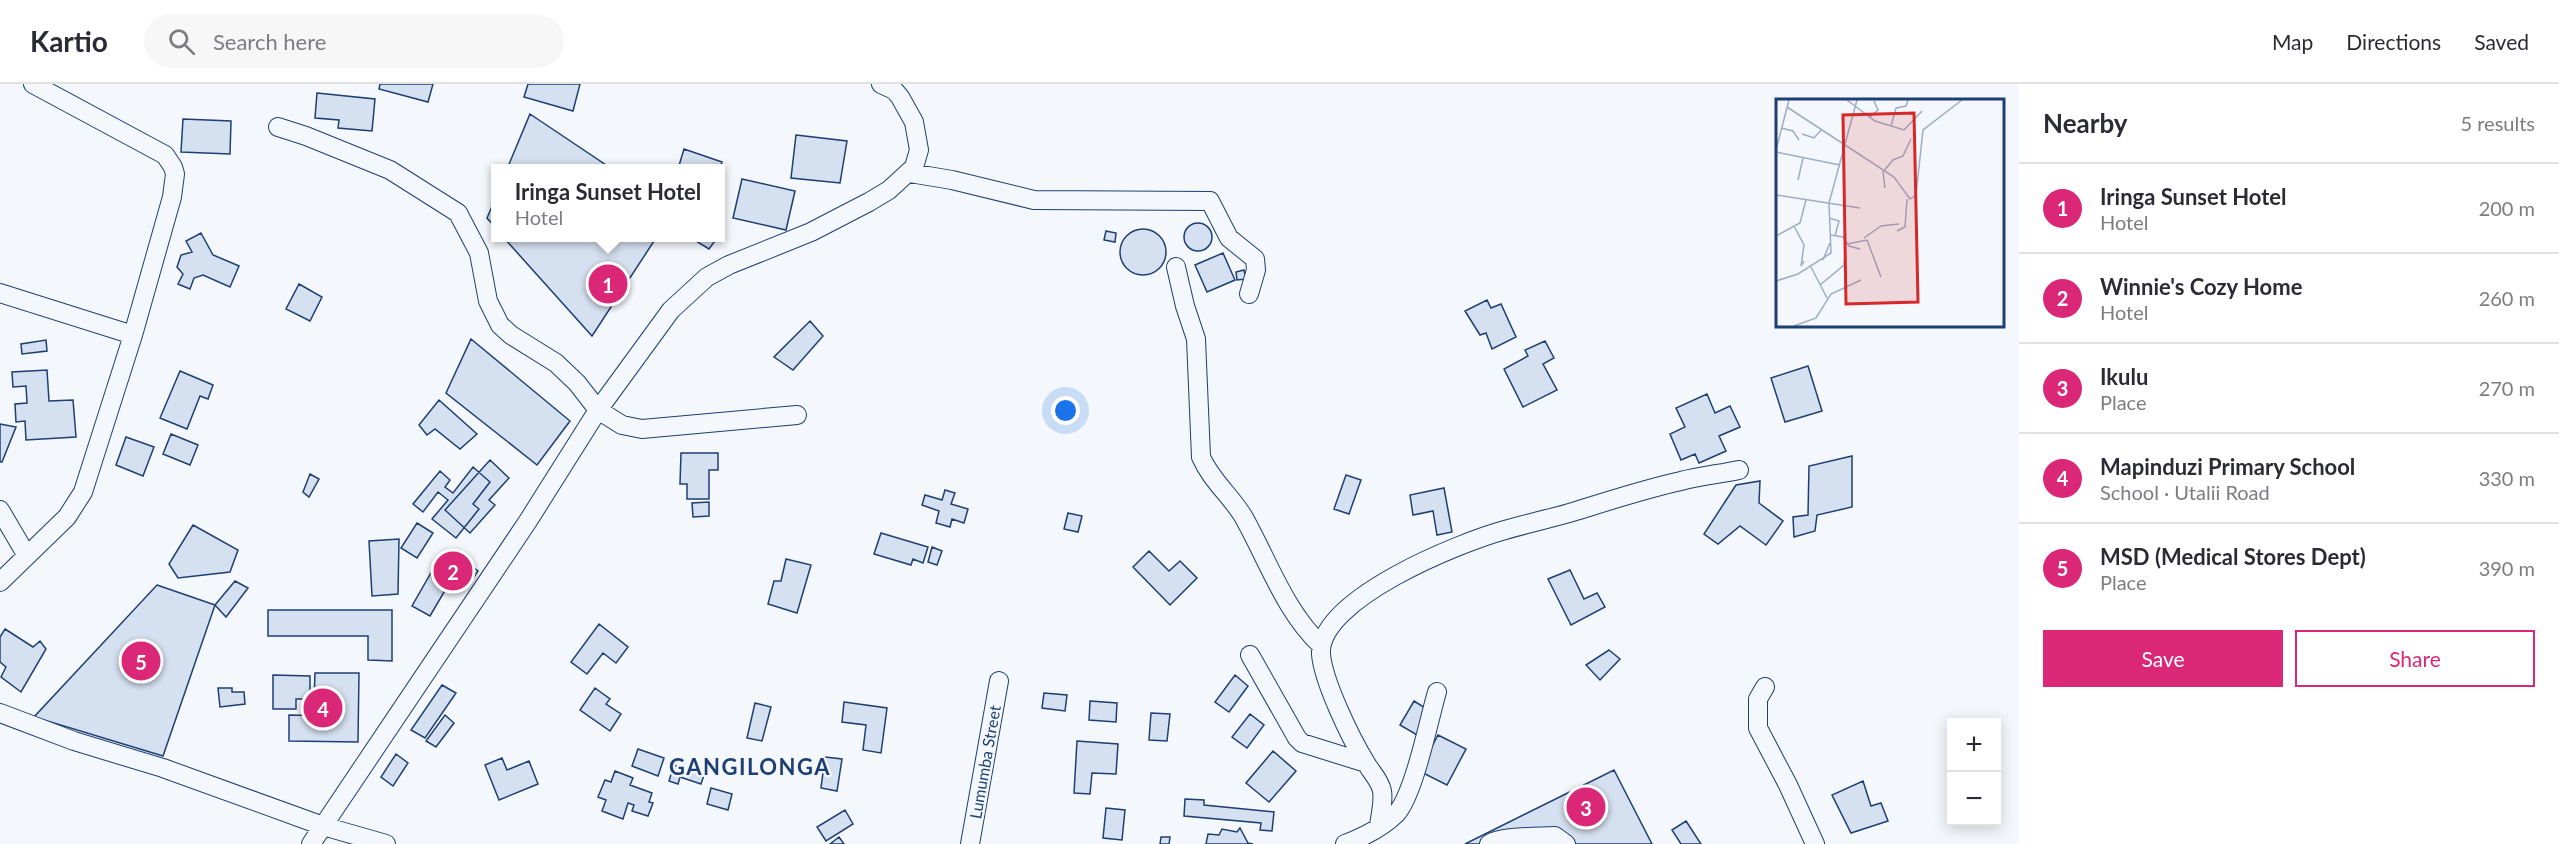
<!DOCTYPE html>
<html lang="en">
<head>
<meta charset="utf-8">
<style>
  body { margin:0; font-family:Lato,sans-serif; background:#f7f7f7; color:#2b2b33 }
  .controls { position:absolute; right:18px; bottom:18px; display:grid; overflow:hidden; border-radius:0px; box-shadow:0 3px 15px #0003 }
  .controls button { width:54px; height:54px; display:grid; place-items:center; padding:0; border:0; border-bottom:2px solid #e1e1e2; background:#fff; color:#2b2b33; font:30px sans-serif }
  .you { position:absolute; left:1066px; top:327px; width:21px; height:21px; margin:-15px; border:4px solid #fff; border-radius:50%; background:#1a73e8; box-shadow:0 0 0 9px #1a73e833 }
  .badge { display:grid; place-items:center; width:39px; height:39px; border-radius:50%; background:#db2777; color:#fff; font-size:20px; font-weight:700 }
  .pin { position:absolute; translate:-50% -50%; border:3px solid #fff; box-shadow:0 2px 6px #0006 }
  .popup { position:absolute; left:491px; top:80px; width:234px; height:78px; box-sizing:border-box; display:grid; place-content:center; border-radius:0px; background:#fff; filter:drop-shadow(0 2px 4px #0005); font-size:20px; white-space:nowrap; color:#7c7c81 }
  .popup b { font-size:22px; color:#2b2b33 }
  .popup::after { content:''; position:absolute; left:50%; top:100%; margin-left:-12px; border:12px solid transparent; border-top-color:#fff }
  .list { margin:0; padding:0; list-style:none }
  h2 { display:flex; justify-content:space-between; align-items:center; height:78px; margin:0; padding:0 24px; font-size:26px }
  h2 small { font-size:20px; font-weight:400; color:#7c7c81 }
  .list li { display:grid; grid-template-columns:39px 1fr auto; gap:18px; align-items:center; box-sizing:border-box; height:90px; padding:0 24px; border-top:2px solid #e1e1e2 }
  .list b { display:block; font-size:22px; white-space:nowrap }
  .list p { margin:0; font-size:20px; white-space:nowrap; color:#7c7c81 }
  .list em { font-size:20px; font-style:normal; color:#7c7c81 }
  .actions { display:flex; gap:12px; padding:18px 24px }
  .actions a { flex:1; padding:14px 0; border:2px solid #db2777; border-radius:0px; text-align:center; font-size:21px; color:#db2777 }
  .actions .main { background:#db2777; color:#fff }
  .icon { flex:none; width:33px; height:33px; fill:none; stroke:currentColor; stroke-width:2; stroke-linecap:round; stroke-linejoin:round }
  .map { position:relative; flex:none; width:2019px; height:760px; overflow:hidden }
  header { display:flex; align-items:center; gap:36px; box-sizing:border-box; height:84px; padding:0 30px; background:#fff; border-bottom:2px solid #e1e1e2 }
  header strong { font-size:28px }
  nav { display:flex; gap:33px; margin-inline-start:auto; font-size:21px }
  .search { width:420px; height:54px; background:#f7f7f7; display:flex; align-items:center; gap:15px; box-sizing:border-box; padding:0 21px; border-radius:33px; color:#7c7c81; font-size:22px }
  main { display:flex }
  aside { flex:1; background:#fff }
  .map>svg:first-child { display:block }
</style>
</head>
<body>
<header>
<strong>Kartio</strong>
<div class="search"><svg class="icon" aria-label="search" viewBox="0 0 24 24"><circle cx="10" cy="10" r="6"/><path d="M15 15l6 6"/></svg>Search here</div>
<nav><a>Map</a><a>Directions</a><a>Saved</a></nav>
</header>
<main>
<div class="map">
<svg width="2019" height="760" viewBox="0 0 2019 760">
  <rect width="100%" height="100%" fill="#f4f7fb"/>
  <path fill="#d5e0f0" stroke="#1d3f73" stroke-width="1.5" d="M 380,0 L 433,0 L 428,18 L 379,5 Z
    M 528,0 L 580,0 L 573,27 L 524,13 Z
    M 317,9 L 375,15 L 372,47 L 338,44 L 339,36 L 315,34 Z
    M 530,30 L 612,85 L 507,85 Z
    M 183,35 L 231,37 L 230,70 L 181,68 Z
    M 796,51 L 847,57 L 840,99 L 791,94 Z
    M 684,65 L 722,78 L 720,85 L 678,85 Z
    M 742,95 L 795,107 L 786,146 L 733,134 Z
    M 496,113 L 496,144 L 487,134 Z
    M1184 153a14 14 0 1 1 28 0a14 14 0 1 1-28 0Z
    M1120 168a23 23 0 1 1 46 0a23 23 0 1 1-46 0Z
    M 1106,147 L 1116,149 L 1115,158 L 1104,156 Z
    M 201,149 L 213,171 L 239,182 L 230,203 L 203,191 L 194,194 L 190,205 L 178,200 L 183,190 L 177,183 L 181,171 L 192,168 L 186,157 Z
    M 504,154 L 656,154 L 592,252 Z
    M 691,154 L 717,154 L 709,165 Z
    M 1223,169 L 1235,196 L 1207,208 L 1195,181 Z
    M 1244,186 L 1246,195 L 1237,196 L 1236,188 Z
    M 299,200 L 322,213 L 310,237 L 286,225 Z
    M 1487,216 L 1491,224 L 1501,220 L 1516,253 L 1492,265 L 1486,249 L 1480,251 L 1465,227 Z
    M 810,237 L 823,252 L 793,286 L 774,273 Z
    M 471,255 L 570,337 L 537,381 L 446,309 Z
    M 46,256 L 47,267 L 22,270 L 21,260 Z
    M 1545,257 L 1554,274 L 1543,280 L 1557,306 L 1523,323 L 1504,285 L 1528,272 L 1525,266 Z
    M 1808,282 L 1822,327 L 1785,338 L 1771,294 Z
    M 47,286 L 49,317 L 73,316 L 76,353 L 26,356 L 25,337 L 16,338 L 15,320 L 27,319 L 26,302 L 13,303 L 12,288 Z
    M 180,287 L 213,301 L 208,315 L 200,312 L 187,345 L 160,334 Z
    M 1707,310 L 1715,329 L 1730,322 L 1740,343 L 1719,352 L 1726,367 L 1699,379 L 1695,370 L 1681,376 L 1670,350 L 1685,343 L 1676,324 Z
    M 439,316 L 477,350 L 460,365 L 435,345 L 427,351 L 419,341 Z
    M 0,340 L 16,343 L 2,378 L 0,378 Z
    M 171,350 L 198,361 L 190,381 L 163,370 Z
    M 126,353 L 154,363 L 143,392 L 116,381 Z
    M 681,369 L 718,369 L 718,386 L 709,386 L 709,415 L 687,415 L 687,400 L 680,400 Z
    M 1852,372 L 1852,423 L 1817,431 L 1815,447 L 1794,453 L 1793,433 L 1808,431 L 1809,382 Z
    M 490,376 L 509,394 L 489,416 L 495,421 L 470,449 L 445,426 Z
    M 473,383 L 490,398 L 473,420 L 479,425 L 456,454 L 432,435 L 448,416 L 438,408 L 423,428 L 413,420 L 440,387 L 450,396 L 445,403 L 453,409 Z
    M 310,390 L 319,395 L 309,413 L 303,408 Z
    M 1346,391 L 1361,396 L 1349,430 L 1334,425 Z
    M 1760,397 L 1759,419 L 1783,437 L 1766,461 L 1740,442 L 1718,460 L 1704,450 L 1736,401 Z
    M 1444,404 L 1452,448 L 1437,451 L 1433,427 L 1413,431 L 1410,411 Z
    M 945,406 L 955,409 L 951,420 L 968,425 L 964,439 L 952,435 L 950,443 L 936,439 L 939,427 L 922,421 L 925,411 L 942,416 Z
    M 709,418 L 709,432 L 693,433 L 692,419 Z
    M 1068,429 L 1082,432 L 1078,448 L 1064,445 Z
    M 417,439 L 433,449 L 417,474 L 401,464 Z
    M 193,441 L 238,466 L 230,488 L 178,494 L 169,480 Z
    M 881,449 L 928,463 L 923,479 L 913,475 L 911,481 L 874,470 Z
    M 399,455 L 398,510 L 372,512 L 369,457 Z
    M 932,463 L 942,467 L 937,481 L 928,478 Z
    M 1149,467 L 1169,487 L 1180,477 L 1197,494 L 1170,521 L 1133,483 Z
    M 458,473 L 478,487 L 467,503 L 447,489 Z
    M 786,475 L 811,481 L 797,529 L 768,520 L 774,497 L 781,497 Z
    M 1570,486 L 1584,515 L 1597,509 L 1605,523 L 1571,541 L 1548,495 Z
    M 432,487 L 450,498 L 430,532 L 412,522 Z
    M 235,497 L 248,504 L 226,533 L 215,521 Z
    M 157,501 L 215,521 L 163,672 L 34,633 Z
    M 268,526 L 392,526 L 392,577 L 368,576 L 368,552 L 268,552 Z
    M 599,540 L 628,563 L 616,579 L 603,569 L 587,590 L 571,578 Z
    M 5,545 L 33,563 L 40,557 L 46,565 L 21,608 L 1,593 L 6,583 L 0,578 L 0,553 Z
    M 1609,566 L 1620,575 L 1600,596 L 1586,581 Z
    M 315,589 L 359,589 L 358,658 L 289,657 L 289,631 L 334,632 L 335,617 L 314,617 Z
    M 273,591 L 310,592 L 310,615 L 296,615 L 296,625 L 273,625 Z
    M 1235,591 L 1248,602 L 1229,628 L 1215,618 Z
    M 442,601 L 456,609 L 425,654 L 411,646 Z
    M 218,604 L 232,604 L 232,608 L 244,608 L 245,620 L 220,623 Z
    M 595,604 L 610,615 L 606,620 L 621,630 L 610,647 L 580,626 Z
    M 1044,609 L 1067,611 L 1065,627 L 1042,624 Z
    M 1090,617 L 1117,619 L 1116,638 L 1089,636 Z
    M 1414,617 L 1430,627 L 1417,651 L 1400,641 Z
    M 844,618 L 887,624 L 881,669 L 863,666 L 866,641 L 842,638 Z
    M 755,619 L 771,623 L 762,657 L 747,654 Z
    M 1151,629 L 1170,630 L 1167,657 L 1149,656 Z
    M 1250,630 L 1264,641 L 1247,664 L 1232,653 Z
    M 445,631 L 454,639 L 436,663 L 426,657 Z
    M 1438,651 L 1466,665 L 1447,701 L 1419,687 Z
    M 1077,657 L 1118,660 L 1116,690 L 1092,689 L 1090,710 L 1074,709 Z
    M 638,665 L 664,674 L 658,692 L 632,682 Z
    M 1273,667 L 1296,687 L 1269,718 L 1246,699 Z
    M 396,670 L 408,679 L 393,702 L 381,693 Z
    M 825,673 L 842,675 L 837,707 L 821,704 Z
    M 502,674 L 507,686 L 529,677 L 538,700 L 499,716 L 485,681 Z
    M 674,681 L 704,691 L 701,700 L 680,693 L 678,700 L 669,697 Z
    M 1614,686 L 1652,760 L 1465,760 Z
    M 615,687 L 633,694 L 630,701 L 652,709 L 649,718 L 653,719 L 648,732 L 632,727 L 634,721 L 628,719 L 623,735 L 602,727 L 606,716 L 598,713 L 605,696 L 611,698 Z
    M 1863,697 L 1871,722 L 1881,719 L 1888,737 L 1851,749 L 1832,711 Z
    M 711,704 L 732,710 L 728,726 L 707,720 Z
    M 1185,715 L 1204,716 L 1204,721 L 1274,728 L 1272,747 L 1260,746 L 1261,739 L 1184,732 Z
    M 1106,724 L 1125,726 L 1122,756 L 1103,754 Z
    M 845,726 L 853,740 L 826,757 L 817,743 Z
    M 1686,737 L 1701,760 L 1681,760 L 1672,746 Z
    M 1240,744 L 1248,759 L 1253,760 L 1206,760 L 1208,750 L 1219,751 L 1222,745 L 1237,748 Z
    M 839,753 L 844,760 L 830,760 Z
    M 1161,753 L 1170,753 L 1169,760 L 1160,760 Z"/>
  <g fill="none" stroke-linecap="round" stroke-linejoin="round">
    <defs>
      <path id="minor" d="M 278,43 L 306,52 L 390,86 L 458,129 L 479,169 L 488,217 L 500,241 L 511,251 L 556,279 L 577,299 L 598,326 L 622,341 L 642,345 L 797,331
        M 910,89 L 952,96 L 1034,116 L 1210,117 L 1229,154 L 1255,175 L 1256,186 L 1249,210
        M 1176,183 L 1185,222 L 1196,255 L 1201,373 C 1211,396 1230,411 1243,432 C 1267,474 1285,528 1321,561
        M 0,209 L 133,251
        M 0,426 L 27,472
        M 0,498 L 67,433 L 83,408 L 133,251 L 172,113 L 175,90 L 173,83 L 165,71 L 33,0
        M 1250,571 L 1297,654 L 1302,659 L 1366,679
        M 1765,603 L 1758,615 L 1758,644 L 1788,701 L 1815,760
        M 0,629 L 74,657 L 163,684 L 323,742 L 386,760
        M 1379,743 C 1380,731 1384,718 1382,707 C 1380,696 1371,688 1366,679 C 1351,655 1323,597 1321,570 C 1318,515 1461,458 1505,446 C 1529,439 1553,434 1576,427 C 1611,416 1645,405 1681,397 C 1700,392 1720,390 1739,386
        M 311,760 L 528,437 L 598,326 L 671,226 L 707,193 L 729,181 L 811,148 L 869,118 L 889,106 L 914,83 L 919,66 L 914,38 L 900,13 L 894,6 L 881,0
        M 970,760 L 999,597
        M 1345,760 C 1363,753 1382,744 1396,730 C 1414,711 1429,635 1437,608
        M 1489,760 C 1500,752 1538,753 1555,752 L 1566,760"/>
    </defs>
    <use href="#minor" stroke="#1d3f73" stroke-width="20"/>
    <use href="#minor" stroke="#f4f7fb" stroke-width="18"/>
  </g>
  <g text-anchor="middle" stroke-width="4.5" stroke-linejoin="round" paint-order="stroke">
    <g font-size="16" fill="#1d3f73" stroke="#f4f7fb">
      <text transform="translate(985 678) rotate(-80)" y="6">Lumumba Street</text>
    </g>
    <g font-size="22" font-weight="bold" letter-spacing="1.5" fill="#1d3f73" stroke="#f4f7fb">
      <text x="750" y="691">GANGILONGA</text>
    </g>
  </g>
  <g transform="translate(1776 15)">
    <rect width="228" height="228" fill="#f4f7fb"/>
    <path fill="none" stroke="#9eadc5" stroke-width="1.5" d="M 71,1 L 99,22 L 128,31 L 146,12M 11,8 L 118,78 L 134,100 L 140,96 L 147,31 L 186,1M 94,18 L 102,11 L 98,2M 115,27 L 120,9 L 130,7 L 132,1M 5,29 L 17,32 L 23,41M 26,35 L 38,39 L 46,30M 0,51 L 13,1M 0,53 L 64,66M 22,81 L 27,59M 109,89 L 107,73 L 117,61 L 127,57 L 135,40M 0,96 L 84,109M 53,119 L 63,122 L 59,137M 18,127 L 28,146 L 25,167 L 28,162M 121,132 L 129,128 L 131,100M 55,136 L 67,138 L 73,147 L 84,150M 0,137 L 24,124 L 30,101M 88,139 L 105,127 L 123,125M 71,145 L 91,141 L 105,178M 47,161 L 54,144M 35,168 L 51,199M 0,182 L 22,175 L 55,154 L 53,104 L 81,1M 44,186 L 68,166 L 69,154M 18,227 L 40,219 L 55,195 L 85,181"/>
    <path fill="#d62828" fill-opacity="0.15" stroke="#d62828" stroke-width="3" d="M 138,14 L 142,203 L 70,205 L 67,16 Z"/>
    <rect width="228" height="228" fill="none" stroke="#1d3f73" stroke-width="3"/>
  </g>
</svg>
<div class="controls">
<button>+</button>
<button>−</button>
</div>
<div class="you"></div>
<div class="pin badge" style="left:608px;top:200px">1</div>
<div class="popup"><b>Iringa Sunset Hotel</b>Hotel</div>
<div class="pin badge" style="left:453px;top:487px">2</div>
<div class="pin badge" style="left:1586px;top:723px">3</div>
<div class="pin badge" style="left:323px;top:624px">4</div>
<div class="pin badge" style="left:141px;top:577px">5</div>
</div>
<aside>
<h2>Nearby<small>5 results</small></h2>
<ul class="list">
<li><span class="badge">1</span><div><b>Iringa Sunset Hotel</b><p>Hotel</p></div><em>200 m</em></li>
<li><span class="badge">2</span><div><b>Winnie's Cozy Home</b><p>Hotel</p></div><em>260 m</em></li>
<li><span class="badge">3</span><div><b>Ikulu</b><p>Place</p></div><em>270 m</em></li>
<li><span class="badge">4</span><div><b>Mapinduzi Primary School</b><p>School · Utalii Road</p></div><em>330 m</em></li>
<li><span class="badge">5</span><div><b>MSD (Medical Stores Dept)</b><p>Place</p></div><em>390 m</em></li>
</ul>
<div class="actions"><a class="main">Save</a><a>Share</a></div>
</aside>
</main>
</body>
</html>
